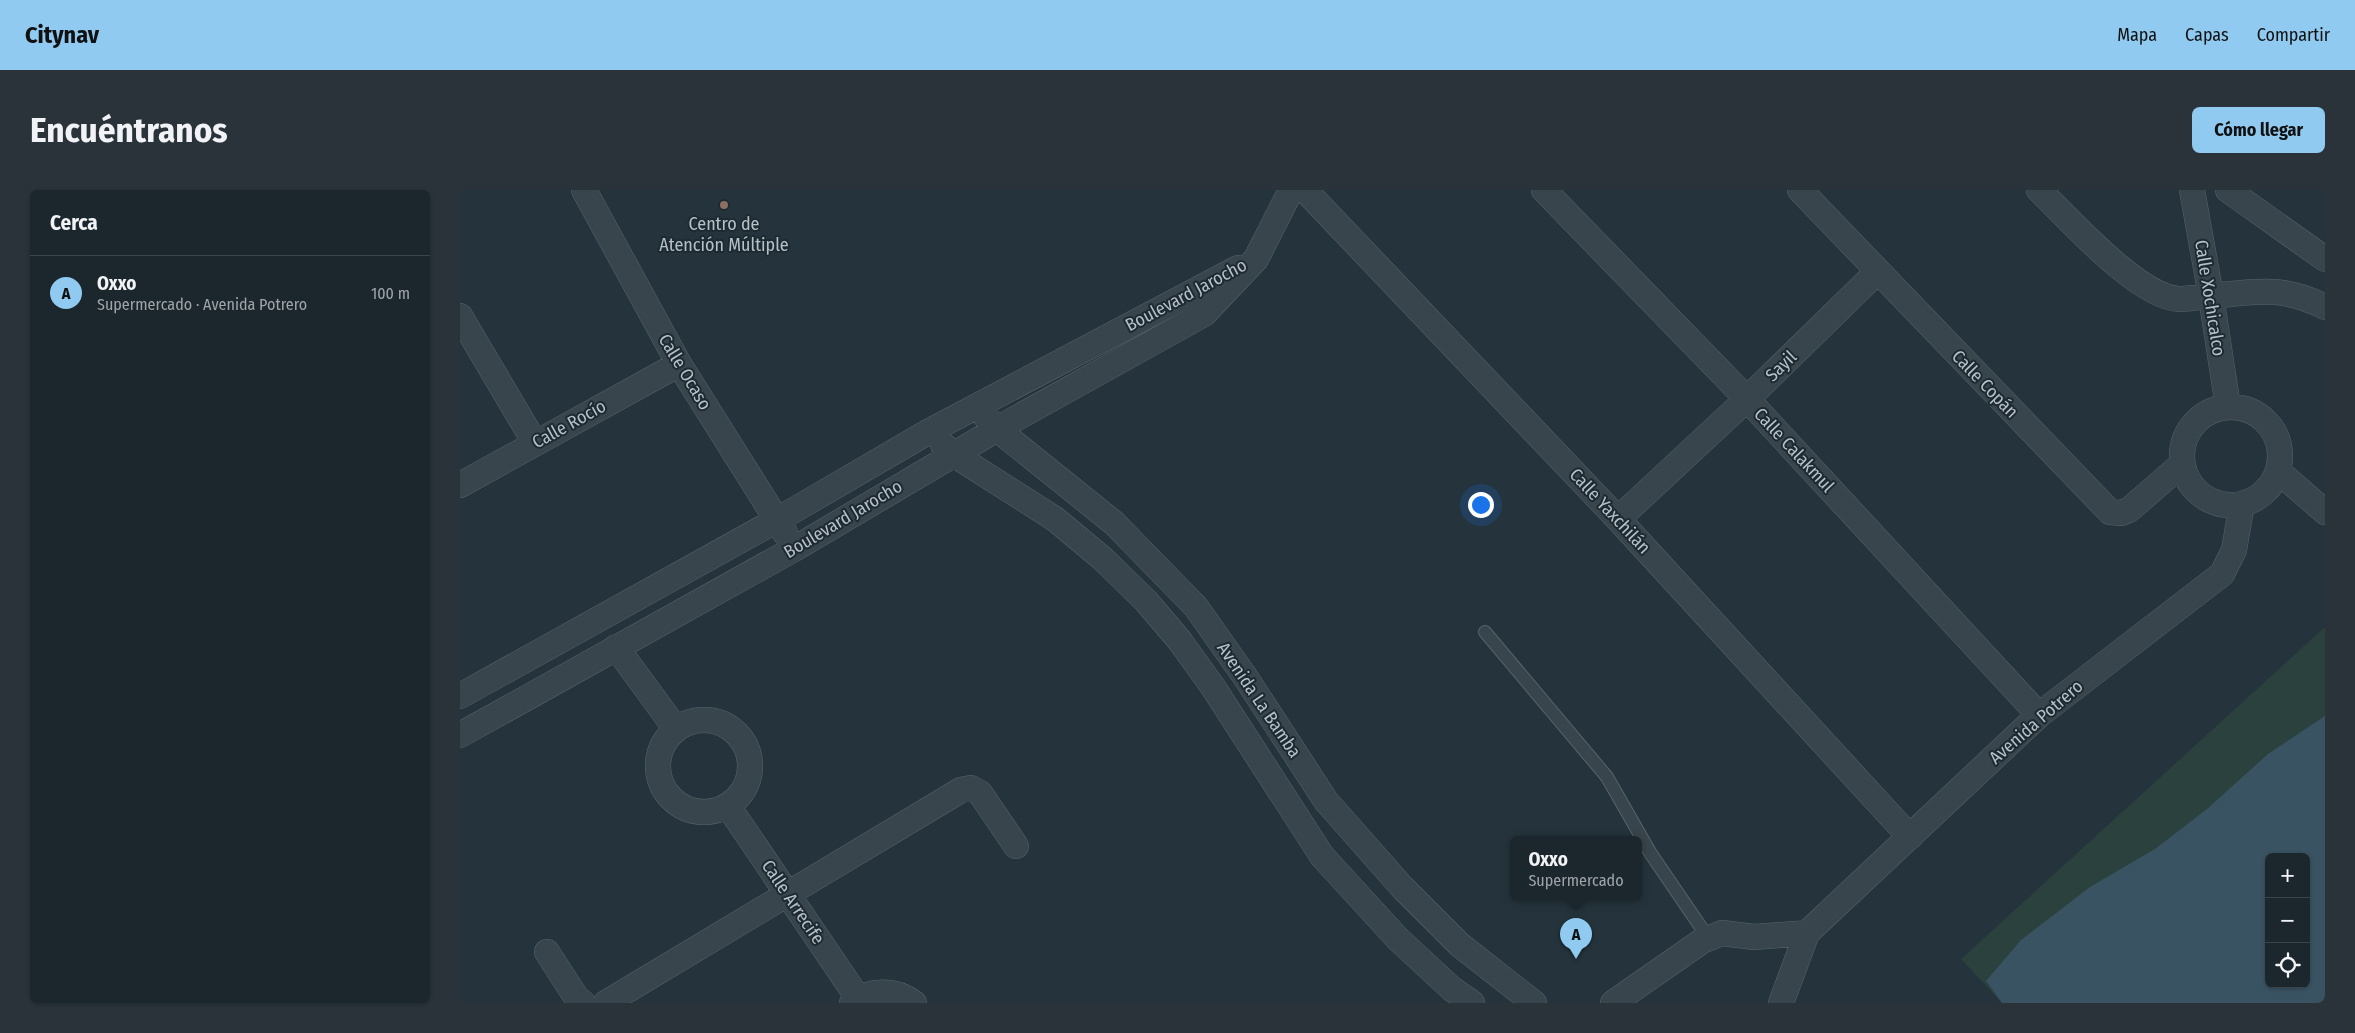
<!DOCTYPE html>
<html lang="es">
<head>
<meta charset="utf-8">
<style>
  body { margin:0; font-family:"Fira Sans Condensed",sans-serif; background:#293339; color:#f1f3f6 }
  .controls { position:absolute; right:15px; bottom:15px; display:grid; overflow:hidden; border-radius:8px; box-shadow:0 1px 4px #0004 }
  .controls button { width:45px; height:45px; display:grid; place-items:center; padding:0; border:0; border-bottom:1px solid #3a4449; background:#1c272d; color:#f1f3f6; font:25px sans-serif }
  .you { position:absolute; left:1020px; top:314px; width:18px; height:18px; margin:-12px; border:4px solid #fff; border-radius:50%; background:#1a73e8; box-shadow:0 0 0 8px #1a73e833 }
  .badge { display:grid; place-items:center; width:32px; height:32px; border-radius:50%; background:#90caf1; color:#111; font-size:16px; font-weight:700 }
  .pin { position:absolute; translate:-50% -41px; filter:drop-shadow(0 1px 2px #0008) }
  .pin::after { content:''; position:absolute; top:26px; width:18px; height:15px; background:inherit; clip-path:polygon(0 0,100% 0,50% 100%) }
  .popup { position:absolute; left:1050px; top:646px; width:132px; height:65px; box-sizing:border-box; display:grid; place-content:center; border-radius:8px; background:#1c272d; filter:drop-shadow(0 1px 4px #0005); font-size:16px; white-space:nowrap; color:#a0a5aa }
  .popup b { font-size:19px; color:#f1f3f6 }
  .popup::after { content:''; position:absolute; left:50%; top:100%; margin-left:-10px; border:10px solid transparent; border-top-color:#1c272d }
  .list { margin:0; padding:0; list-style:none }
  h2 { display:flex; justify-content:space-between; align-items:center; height:65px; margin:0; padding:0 20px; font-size:21px }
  h2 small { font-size:16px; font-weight:400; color:#a0a5aa }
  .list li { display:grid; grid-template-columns:32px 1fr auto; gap:15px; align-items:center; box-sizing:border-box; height:75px; padding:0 20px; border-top:1px solid #3a4449 }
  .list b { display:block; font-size:19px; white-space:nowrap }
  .list p { margin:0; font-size:16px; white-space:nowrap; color:#a0a5aa }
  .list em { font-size:16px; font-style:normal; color:#a0a5aa }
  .icon { flex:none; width:28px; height:28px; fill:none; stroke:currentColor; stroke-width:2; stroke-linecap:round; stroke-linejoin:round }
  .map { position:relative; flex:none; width:1865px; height:813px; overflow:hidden; border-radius:8px }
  header { display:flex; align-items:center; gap:30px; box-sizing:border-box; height:70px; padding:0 25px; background:#90caf1; color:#111 }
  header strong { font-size:24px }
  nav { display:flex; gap:28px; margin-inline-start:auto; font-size:18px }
  .intro { display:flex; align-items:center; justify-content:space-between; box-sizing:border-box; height:120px; padding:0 30px }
  h1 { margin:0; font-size:35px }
  .button { padding:12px 22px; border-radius:8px; background:#90caf1; color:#111; font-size:18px; font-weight:700 }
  main { display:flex; gap:30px; padding:0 30px }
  aside { flex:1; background:#1c272d; border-radius:8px; box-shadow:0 1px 4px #0004 }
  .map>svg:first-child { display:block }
</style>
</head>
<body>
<header>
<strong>Citynav</strong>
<nav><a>Mapa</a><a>Capas</a><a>Compartir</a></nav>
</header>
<div class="intro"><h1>Encuéntranos</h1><a class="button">Cómo llegar</a></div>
<main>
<aside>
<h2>Cerca<small></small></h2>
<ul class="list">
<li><span class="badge">A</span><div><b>Oxxo</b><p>Supermercado · Avenida Potrero</p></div><em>100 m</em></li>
</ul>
</aside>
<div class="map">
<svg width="1865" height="813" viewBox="0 0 1865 813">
  <rect width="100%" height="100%" fill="#25343c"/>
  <path fill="#2a413d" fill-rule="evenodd" d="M 1865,437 L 1865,813 L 1542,813 L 1501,769 ZM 1809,667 L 1846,667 L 1846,794 L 1809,794 Z"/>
  <path fill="#3a5362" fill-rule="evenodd" d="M 1865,526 L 1865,813 L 1542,813 L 1526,791 L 1561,750 L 1630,697 L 1695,659 L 1747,619 L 1808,564 ZM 1809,667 L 1846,667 L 1846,794 L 1809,794 Z"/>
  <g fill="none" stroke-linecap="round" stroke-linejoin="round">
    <defs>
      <path id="service" d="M 1025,442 L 1147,587 L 1191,664 L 1249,749"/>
      <path id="minor" d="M 124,0 L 219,174 L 325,343
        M 845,0 L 1158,329 L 1450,647
        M 1084,0 L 1287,209 L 1579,525
        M 1340,0 L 1650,322 L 1661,323 L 1669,320 L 1722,274
        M 1579,0 C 1609,29 1678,107 1719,109 C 1729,109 1740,107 1750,106 C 1796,102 1822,95 1865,117
        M 1732,0 L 1751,106 L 1768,217
        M 1768,0 L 1865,69
        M 0,126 L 75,253
        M1722 266a49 49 0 1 1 98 0a49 49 0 1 1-98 0Z
        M 526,227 L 537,239 L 654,333 L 736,417 L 786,488 L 866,611 L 942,697 L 1000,755 L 1074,813
        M 483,255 L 493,264 L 595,329 L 643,369 L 686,411 L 720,451 L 753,497 L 862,666 L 938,749 L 992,799 L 1012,813
        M 1818,281 L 1865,322
        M 0,295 L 219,174
        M 1158,329 L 1287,209 L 1417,82
        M 156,457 L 216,539
        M 0,506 L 317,330 L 468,242 L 778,78
        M198 576a46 46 0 1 1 92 0a46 46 0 1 1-92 0Z
        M 0,545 L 334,359 L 537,239 L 744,124 L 796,69 L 831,0
        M 268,616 L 398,808
        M 87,762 L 116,807 L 123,813
        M 146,813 L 501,600 L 511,598 L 520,603 L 556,656
        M 392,813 C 410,799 436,799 454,813
        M 1153,813 L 1242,751 L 1262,743 L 1294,747 L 1347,743
        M 1321,813 L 1347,743 L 1579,525 L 1762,384 L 1774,360 L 1782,314"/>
    </defs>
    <use href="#service" stroke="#57636a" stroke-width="14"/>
    <use href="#minor" stroke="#57636a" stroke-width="26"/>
    <use href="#service" stroke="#39454c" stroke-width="12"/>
    <use href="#minor" stroke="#39454c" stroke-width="25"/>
  </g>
  <circle fill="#8d6e63" stroke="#1e2a31" stroke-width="2" cx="264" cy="15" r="5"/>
  <g text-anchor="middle" stroke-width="4" stroke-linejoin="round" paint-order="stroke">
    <g font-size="18" fill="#b5c0c7" stroke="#1e2a31">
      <text x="264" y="40">Centro de<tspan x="264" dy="21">Atención Múltiple</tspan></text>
    </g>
    <g font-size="18" fill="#b5c0c7" stroke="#1e2a31">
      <text transform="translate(726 105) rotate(-28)" y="6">Boulevard Jarocho</text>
      <text transform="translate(1750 108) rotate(81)" y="6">Calle Xochicalco</text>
      <text transform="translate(1321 176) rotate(-44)" y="6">Sayil</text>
      <text transform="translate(225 182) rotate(59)" y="6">Calle Ocaso</text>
      <text transform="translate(1525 194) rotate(46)" y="6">Calle Copán</text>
      <text transform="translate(109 234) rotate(-29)" y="6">Calle Rocío</text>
      <text transform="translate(1334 260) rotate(47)" y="6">Calle Calakmul</text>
      <text transform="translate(1150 321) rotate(47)" y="6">Calle Yaxchilán</text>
      <text transform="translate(383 329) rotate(-31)" y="6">Boulevard Jarocho</text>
      <text transform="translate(799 510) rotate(56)" y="6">Avenida La Bamba</text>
      <text transform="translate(1576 532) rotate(-41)" y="6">Avenida Potrero</text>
      <text transform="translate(333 712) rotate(56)" y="6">Calle Arrecife</text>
    </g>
  </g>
</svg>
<div class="controls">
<button>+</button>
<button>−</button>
<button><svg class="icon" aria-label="locate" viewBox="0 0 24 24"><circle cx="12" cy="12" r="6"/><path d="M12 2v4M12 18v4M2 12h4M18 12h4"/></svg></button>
</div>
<div class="you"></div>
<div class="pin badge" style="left:1116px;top:769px">A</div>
<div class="popup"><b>Oxxo</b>Supermercado</div>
</div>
</main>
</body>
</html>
